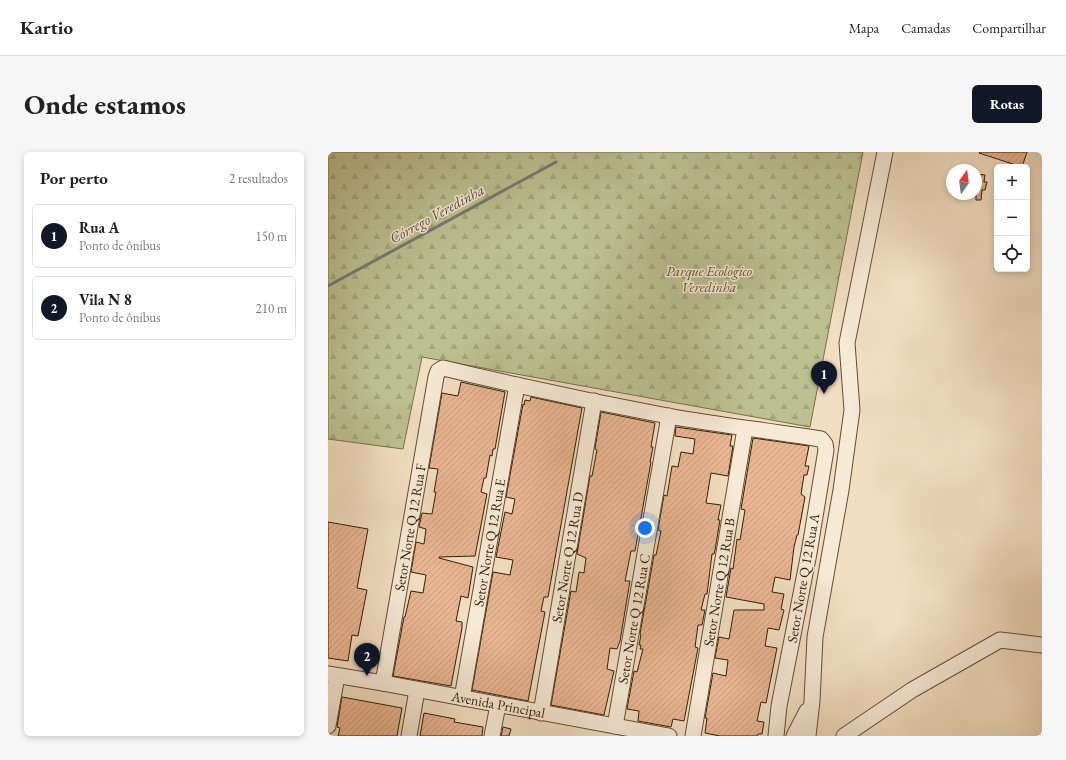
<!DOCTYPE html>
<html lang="pt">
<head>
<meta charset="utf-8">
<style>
  body { margin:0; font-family:"EB Garamond",serif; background:#f6f6f6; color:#222 }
  .controls { position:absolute; right:12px; top:12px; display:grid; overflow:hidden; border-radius:6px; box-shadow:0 2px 6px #0003 }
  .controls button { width:36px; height:36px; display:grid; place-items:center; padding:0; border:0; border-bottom:1px solid #e0e0e0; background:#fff; color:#222; font:20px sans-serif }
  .compass { position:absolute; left:618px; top:12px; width:36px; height:36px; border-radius:50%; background:#fff; box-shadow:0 2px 6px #0003; rotate:14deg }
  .you { position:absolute; left:317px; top:376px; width:14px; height:14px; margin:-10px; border:3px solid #fff; border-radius:50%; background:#1a73e8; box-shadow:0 0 0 6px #1a73e833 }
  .badge { display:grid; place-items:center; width:26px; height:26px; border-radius:50%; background:#111827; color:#fff; font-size:13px; font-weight:700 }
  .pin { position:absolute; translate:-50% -33px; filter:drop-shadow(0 1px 2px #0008) }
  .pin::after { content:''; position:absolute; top:21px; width:14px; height:12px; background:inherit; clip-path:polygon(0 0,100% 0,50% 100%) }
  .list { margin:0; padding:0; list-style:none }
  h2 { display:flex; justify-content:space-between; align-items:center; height:52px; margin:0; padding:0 16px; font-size:17px }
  h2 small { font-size:13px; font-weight:400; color:#767676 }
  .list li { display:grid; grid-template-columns:26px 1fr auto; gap:12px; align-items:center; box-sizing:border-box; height:64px; margin:0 8px 8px; padding:0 8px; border:1px solid #e0e0e0; border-radius:6px }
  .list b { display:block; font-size:15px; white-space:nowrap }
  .list p { margin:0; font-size:13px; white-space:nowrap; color:#767676 }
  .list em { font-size:13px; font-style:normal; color:#767676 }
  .icon { flex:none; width:22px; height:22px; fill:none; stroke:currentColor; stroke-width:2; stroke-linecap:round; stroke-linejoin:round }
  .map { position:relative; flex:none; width:714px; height:584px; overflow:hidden; border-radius:6px }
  header { display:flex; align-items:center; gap:24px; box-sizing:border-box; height:56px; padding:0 20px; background:#fff; border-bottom:1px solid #e0e0e0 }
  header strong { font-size:19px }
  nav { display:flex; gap:22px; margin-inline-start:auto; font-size:14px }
  .intro { display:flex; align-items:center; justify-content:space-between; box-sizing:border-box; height:96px; padding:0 24px }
  h1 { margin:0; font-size:28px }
  .button { padding:10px 18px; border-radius:6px; background:#111827; color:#fff; font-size:14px; font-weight:700 }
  main { display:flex; gap:24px; padding:0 24px }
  aside { flex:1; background:#fff; border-radius:6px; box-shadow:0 2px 6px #0003 }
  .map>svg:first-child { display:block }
</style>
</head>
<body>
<header>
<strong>Kartio</strong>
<nav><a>Mapa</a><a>Camadas</a><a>Compartilhar</a></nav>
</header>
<div class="intro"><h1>Onde estamos</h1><a class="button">Rotas</a></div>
<main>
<aside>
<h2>Por perto<small>2 resultados</small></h2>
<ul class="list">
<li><span class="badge">1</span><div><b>Rua A</b><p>Ponto de ônibus</p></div><em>150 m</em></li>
<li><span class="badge">2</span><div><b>Vila N 8</b><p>Ponto de ônibus</p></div><em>210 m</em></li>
</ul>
</aside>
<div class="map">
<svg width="714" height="584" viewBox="0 0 714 584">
  <defs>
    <pattern id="forest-firs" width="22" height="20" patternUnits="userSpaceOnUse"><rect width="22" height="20" fill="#bcc091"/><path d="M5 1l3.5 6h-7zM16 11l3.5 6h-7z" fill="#a2a57b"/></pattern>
    <pattern id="building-hatch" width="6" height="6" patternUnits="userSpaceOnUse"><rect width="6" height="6" fill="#e9b693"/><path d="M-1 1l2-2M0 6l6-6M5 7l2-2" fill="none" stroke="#c89c7d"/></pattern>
  </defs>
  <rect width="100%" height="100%" fill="#f1ddc0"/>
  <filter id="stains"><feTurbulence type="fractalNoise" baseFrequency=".005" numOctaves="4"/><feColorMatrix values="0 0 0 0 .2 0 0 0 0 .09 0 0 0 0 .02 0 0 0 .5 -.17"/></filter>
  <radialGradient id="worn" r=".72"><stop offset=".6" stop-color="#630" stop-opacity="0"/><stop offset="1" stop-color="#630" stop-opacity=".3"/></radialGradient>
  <path fill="url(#forest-firs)" stroke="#78704a" d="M 0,0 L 535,0 L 482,275 L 94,205 L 75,297 L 0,287 Z"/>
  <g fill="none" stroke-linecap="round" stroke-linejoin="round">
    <path stroke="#747b72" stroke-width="3" d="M 0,134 L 228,10"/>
  </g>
  <path fill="url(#building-hatch)" stroke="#341f04" d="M 652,0 L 699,0 L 694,15 L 651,1 Z
    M 648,22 L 657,23 L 656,30 L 659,30 L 657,38 L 654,38 L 653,48 L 648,48 Z
    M 133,230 L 177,240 L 167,297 L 165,297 L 164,304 L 162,303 L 158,326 L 156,326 L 153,340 L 159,342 L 147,404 L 111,405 L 111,406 L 145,415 L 140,446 L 133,444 L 128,469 L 134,470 L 134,476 L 123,534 L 65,524 L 76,465 L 77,465 L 83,439 L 95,441 L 98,423 L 83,420 L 88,390 L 96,392 L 98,377 L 91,375 L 94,361 L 104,362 L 108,340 L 106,340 L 110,317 L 101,316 L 114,241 L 130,244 Z
    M 203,245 L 254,256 L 220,445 L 216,445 L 213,459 L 217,460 L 200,549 L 144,538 L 165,420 L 182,423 L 185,408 L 168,405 L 177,360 L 184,362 L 187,347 L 178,345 L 195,252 L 196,253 L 197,248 L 202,249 Z
    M 273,260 L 327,271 L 323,295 L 325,295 L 322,310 L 323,310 L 307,399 L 303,399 L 297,429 L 302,429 L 292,489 L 289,497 L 282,496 L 279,517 L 286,519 L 276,563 L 223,553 L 243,439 L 248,440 L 251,420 L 256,421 L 258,406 L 249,402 L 262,324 L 264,324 L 269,298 L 267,297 Z
    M 348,275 L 404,283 L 402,294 L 405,294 L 400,324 L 383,321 L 378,351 L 393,353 L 390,368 L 392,368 L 387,398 L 386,402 L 384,402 L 379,442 L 377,442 L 373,458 L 377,458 L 374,473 L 370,473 L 367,495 L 370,496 L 356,569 L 345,567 L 343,575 L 310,569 L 311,559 L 299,557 L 306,519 L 309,520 L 315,497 L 312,497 L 313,493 L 311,493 L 313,483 L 312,482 L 326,403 L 328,403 L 333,379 L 330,378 L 336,343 L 339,344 L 344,314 L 350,315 L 353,300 L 365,302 L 367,287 L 347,284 Z
    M 425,286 L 481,294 L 477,314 L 481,314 L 479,323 L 476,323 L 473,342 L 477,345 L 470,383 L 469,383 L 466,395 L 462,428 L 447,425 L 444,440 L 456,442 L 453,457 L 456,458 L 451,478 L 440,476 L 437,494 L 449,496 L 438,551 L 433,550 L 429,569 L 436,570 L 434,582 L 430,582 L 429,584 L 392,584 L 377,581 L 379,566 L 377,566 L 385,521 L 398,524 L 400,508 L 387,506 L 391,485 L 401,487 L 406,458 L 436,458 L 436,452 L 398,445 L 403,416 L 405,417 L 409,387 L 412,388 L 417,358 L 413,357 Z
    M 0,370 L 40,377 L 29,436 L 39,438 L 30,484 L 24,483 L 20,509 L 0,506 Z
    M 14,545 L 74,556 L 69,584 L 10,584 L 12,576 L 9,575 Z
    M 96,561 L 127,567 L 126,570 L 155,575 L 154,584 L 92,584 Z
    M 175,575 L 183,577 L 181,584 L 173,584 Z"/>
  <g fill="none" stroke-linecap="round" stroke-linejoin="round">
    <defs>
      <g id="minor">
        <path id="s1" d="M 0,522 L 55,531 L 341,584"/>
        <path id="s2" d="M 55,531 L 108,225 L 110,219 L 115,216 C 190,234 265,250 340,264 C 391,273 442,279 493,287 L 497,292 L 498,298 L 481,401 L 451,554 L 448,584"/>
        <path id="s3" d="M 134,546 L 189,233"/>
        <path id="s4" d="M 213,561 L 266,249"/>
        <path d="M 0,574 L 9,524"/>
        <path id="s5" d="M 287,574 L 341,264"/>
        <path d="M 81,584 L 89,538"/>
        <path d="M 164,584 L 170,553"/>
        <path id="s6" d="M 365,584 L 417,277"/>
        <path d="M 466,584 L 479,559"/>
        <path d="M 480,584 L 484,549 L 487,485 L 513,338 L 524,258 L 519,191 L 557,0"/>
        <path d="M 516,584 L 584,538 L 672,488 L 714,493"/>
      </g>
    </defs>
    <use href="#minor" stroke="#634e33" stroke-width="17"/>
    <use href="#minor" stroke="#f6e9d6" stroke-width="15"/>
  </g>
  <g text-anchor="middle" stroke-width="3" stroke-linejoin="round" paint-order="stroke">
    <g font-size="14" font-style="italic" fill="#5d4f2e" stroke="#f6e9d6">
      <text x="381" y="124">Parque Ecológico<tspan x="381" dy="16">Veredinha</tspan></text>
    </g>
    <g font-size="14" fill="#341f04" stroke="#f6e9d6">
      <text dy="5" stroke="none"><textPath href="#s2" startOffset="158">Setor Norte Q 12 Rua F</textPath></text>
      <text dy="5" stroke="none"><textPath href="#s3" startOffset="158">Setor Norte Q 12 Rua E</textPath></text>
      <text dy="5" stroke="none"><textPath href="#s4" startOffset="158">Setor Norte Q 12 Rua D</textPath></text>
      <text transform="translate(475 426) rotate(-80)" y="5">Setor Norte Q 12 Rua A</text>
      <text dy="5" stroke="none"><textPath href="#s6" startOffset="156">Setor Norte Q 12 Rua B</textPath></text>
      <text dy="5" stroke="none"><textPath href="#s5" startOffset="109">Setor Norte Q 12 Rua C</textPath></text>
      <text dy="5" stroke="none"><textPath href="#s1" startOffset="173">Avenida Principal</textPath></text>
    </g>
    <g font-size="15" font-style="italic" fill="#544d3b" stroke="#f6e9d6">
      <text transform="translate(109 62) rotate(-29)" y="5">Córrego Veredinha</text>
    </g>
  </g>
  <rect width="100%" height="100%" filter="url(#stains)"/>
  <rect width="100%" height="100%" fill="url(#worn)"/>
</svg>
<div class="controls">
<button>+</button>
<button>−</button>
<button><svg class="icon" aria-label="locate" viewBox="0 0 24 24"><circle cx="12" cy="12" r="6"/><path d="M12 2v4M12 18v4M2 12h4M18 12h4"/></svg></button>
</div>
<svg class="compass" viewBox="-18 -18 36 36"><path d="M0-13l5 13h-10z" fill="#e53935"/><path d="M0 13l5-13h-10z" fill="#767676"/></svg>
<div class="you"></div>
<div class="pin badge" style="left:496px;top:242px">1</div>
<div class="pin badge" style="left:39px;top:524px">2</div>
</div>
</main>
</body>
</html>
